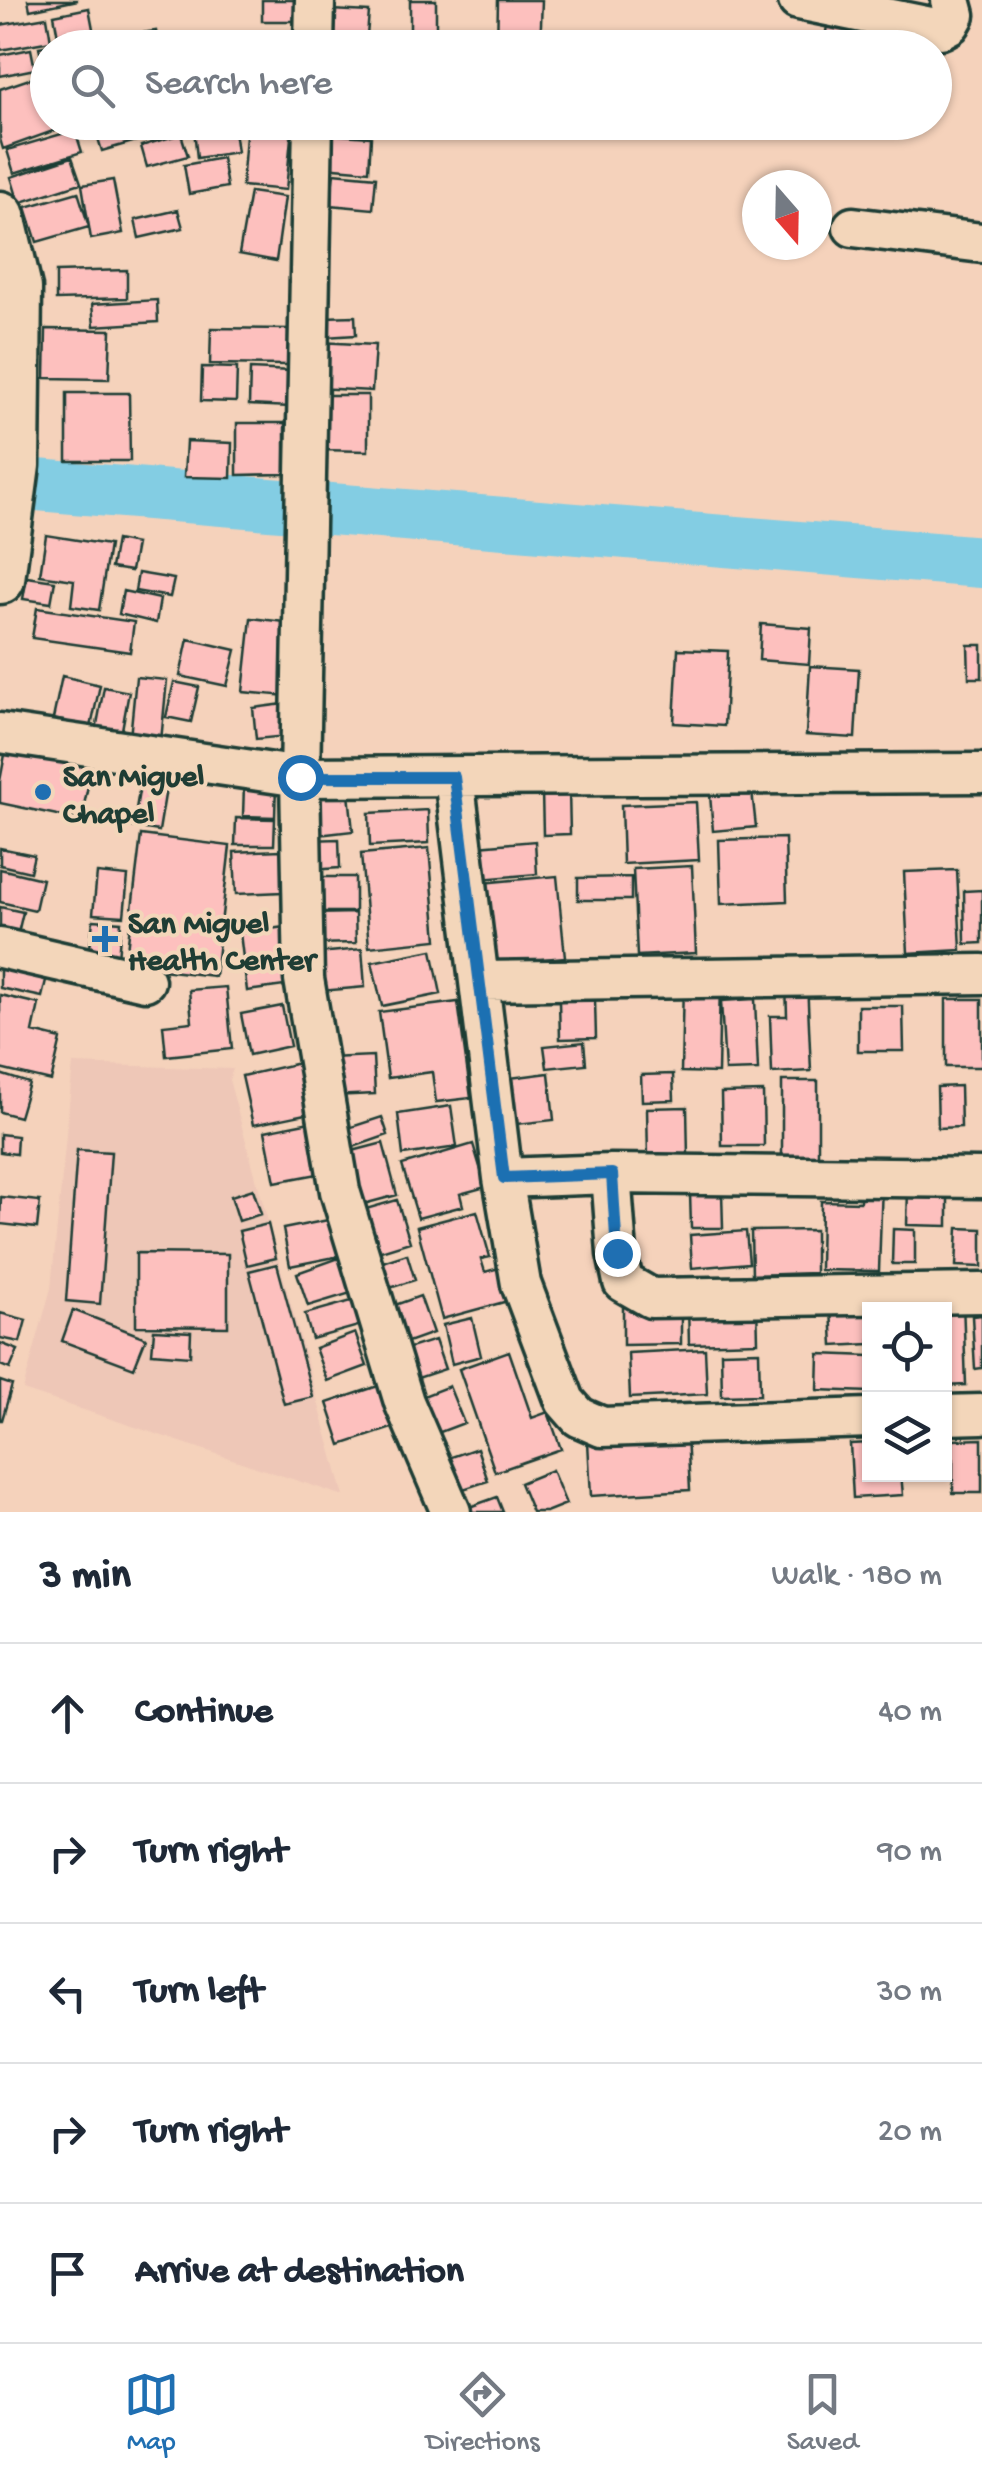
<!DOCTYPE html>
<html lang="en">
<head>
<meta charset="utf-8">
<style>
  body { margin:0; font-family:"Gochi Hand",sans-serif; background:#f2f2f3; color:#1f2937 }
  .controls { position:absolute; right:30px; bottom:30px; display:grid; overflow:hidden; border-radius:0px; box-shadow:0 2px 8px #0004 }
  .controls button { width:90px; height:90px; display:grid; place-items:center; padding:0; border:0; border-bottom:2px solid #e0e1e3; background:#fff; color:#1f2937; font:50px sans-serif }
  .compass { position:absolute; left:742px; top:170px; width:90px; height:90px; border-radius:50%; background:#fff; box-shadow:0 2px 8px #0004; rotate:160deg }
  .stop { position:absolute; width:30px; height:30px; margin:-22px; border:8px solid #1f6fb2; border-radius:50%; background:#fff }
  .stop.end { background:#1f6fb2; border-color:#fff; box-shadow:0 2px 10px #0008 }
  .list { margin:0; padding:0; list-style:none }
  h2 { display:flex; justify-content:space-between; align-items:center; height:130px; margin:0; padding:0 40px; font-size:42px }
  h2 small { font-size:32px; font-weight:400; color:#747a83 }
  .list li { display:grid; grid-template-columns:65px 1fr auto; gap:30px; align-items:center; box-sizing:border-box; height:140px; padding:0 40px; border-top:2px solid #e0e1e3 }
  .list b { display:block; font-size:38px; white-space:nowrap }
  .list em { font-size:32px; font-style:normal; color:#747a83 }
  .icon { flex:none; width:55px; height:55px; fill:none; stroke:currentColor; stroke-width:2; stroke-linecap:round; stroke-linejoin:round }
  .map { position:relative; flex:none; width:982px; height:1512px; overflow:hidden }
  .search { position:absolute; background:#fff; box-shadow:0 2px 8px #0004; left:30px; right:30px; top:30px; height:110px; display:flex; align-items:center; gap:25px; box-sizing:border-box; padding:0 35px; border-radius:55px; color:#747a83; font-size:38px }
  .sheet { height:830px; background:#fff }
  nav { display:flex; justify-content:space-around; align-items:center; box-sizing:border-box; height:140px; border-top:2px solid #e0e1e3; background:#fff; font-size:28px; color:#747a83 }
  nav a { display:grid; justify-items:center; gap:5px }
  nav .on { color:#1f6fb2 }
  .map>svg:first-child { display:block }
</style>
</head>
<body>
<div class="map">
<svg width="982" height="1512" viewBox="0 0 982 1512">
  <rect width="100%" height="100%" fill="#f5d2bb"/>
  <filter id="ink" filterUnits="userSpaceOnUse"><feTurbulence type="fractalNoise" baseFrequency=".01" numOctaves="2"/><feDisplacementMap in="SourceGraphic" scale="20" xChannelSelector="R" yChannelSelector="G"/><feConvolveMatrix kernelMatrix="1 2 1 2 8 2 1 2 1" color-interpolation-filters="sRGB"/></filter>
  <g filter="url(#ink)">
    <path fill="#eec7b7" d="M 73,1064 L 233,1069 L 229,1080 L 344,1496 L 23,1390 L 51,1288 Z"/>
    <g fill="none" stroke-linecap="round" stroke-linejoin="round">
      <path stroke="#83cde3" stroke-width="52" d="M 0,482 L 982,562"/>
    </g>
    <path fill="#fdc0be" stroke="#1f3d34" stroke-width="2.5" d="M 28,0 L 78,0 L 30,10 Z
      M 262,0 L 298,0 L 298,21 L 262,21 Z
      M 410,0 L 436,0 L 436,35 L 410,35 Z
      M 498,0 L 542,0 L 540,48 L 497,47 Z
      M 89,8 L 94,34 L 59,42 L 54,15 Z
      M 331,10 L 369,12 L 366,48 L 329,48 Z
      M 829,16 L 899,28 L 895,48 L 825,37 Z
      M 47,17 L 51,41 L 0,50 L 0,25 Z
      M 156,31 L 159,48 L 77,48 L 77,42 Z
      M 303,31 L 305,48 L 268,48 L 267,33 Z
      M 71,41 L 72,48 L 48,48 L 48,72 L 44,73 L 39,47 Z
      M 31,49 L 35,69 L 0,76 L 0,55 Z
      M 38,76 L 48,105 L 48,122 L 54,122 L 56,130 L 3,149 L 0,139 L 0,89 Z
      M 93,122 L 176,122 L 177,129 L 102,151 Z
      M 233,123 L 237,152 L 197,158 L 194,129 Z
      M 247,123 L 292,127 L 286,190 L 242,186 Z
      M 75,130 L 82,152 L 14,173 L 7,150 Z
      M 181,134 L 188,156 L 147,167 L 141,146 Z
      M 326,134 L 371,137 L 369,171 L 324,167 Z
      M 72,157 L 81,183 L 19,203 L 11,177 Z
      M 222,158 L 227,187 L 189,194 L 184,165 Z
      M 334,173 L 376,177 L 373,209 L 330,205 Z
      M 113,180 L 123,233 L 91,239 L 82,185 Z
      M 78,192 L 89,227 L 37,242 L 26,207 Z
      M 250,192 L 285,197 L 276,261 L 239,254 Z
      M 178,210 L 183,228 L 139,238 L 135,220 Z
      M 127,270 L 127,298 L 56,300 L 56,272 Z
      M 157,300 L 158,322 L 94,326 L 92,304 Z
      M 355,316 L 356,335 L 325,337 L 324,317 Z
      M 211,328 L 291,329 L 290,365 L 210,364 Z
      M 46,329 L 111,330 L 109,379 L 45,378 Z
      M 319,342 L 375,345 L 372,391 L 316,388 Z
      M 202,367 L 237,368 L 236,402 L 201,401 Z
      M 250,369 L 291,371 L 290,407 L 249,405 Z
      M 67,393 L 129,393 L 130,461 L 67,461 Z
      M 318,395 L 368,395 L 368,451 L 317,450 Z
      M 237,423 L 285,423 L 285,474 L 237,475 Z
      M 186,441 L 232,443 L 231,478 L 184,477 Z
      M 46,535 L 109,545 L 99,610 L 71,606 L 74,580 L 40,575 Z
      M 116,540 L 136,544 L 131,571 L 111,568 Z
      M 138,573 L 174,579 L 170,597 L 135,591 Z
      M 27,577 L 55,581 L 51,603 L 23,599 Z
      M 123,591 L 160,599 L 156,623 L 119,614 Z
      M 37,608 L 134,622 L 130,652 L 32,638 Z
      M 251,618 L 294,623 L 286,696 L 243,692 Z
      M 761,624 L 811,628 L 809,664 L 759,660 Z
      M 188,639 L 236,650 L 227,686 L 180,676 Z
      M 968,645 L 982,645 L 982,678 L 969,678 Z
      M 678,649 L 728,651 L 724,726 L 674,723 Z
      M 810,666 L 859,669 L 855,738 L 806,735 Z
      M 62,676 L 100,685 L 91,727 L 53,719 Z
      M 136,677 L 167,680 L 161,741 L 130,738 Z
      M 174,682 L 199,687 L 191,722 L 166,717 Z
      M 104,687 L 129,692 L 121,735 L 96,730 Z
      M 284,704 L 287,736 L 256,739 L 253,708 Z
      M 7,744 L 93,761 L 81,820 L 0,803 L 0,781 Z
      M 142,773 L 168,777 L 159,831 L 133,827 Z
      M 244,785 L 276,785 L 275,817 L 243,816 Z
      M 569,790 L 570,834 L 543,835 L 542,791 Z
      M 752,791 L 756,827 L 713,831 L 710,795 Z
      M 349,794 L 353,831 L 309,836 L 304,799 Z
      M 696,802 L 699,860 L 623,864 L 621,805 Z
      M 428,810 L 429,843 L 370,846 L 369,813 Z
      M 236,818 L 275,819 L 274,845 L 235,845 Z
      M 141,835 L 230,846 L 215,976 L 125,966 Z
      M 785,838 L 787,901 L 721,904 L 719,840 Z
      M 339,839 L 340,868 L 310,870 L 309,840 Z
      M 535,841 L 537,874 L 480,879 L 478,846 Z
      M 0,848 L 34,855 L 30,872 L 0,865 Z
      M 429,848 L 437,940 L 369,947 L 361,854 Z
      M 281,850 L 283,892 L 236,894 L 234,852 Z
      M 692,866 L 696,953 L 637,956 L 633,869 Z
      M 0,869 L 42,879 L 35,910 L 0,902 Z
      M 957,870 L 961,950 L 908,953 L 904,872 Z
      M 97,873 L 128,876 L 124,916 L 93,914 Z
      M 557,876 L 565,957 L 489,964 L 481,883 Z
      M 314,877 L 355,877 L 355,912 L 313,912 Z
      M 631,877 L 631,900 L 578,900 L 578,878 Z
      M 982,890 L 982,943 L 965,944 L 964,891 Z
      M 0,907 L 23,912 L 15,946 L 0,943 Z
      M 355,913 L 356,943 L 313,944 L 312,914 Z
      M 93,920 L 121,922 L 118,959 L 89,957 Z
      M 285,927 L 292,985 L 247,991 L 240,933 Z
      M 362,949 L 365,987 L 321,991 L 318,953 Z
      M 432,950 L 441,994 L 382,1006 L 372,962 Z
      M 0,957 L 49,968 L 42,997 L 0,988 Z
      M 807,981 L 811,1071 L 772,1073 L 770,1016 L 787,1016 L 786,982 Z
      M 683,982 L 720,983 L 718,1073 L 681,1072 Z
      M 226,987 L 232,1049 L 166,1056 L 163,1025 L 192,1022 L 189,990 Z
      M 0,995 L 39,1004 L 33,1032 L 61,1039 L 51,1081 L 0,1069 Z
      M 755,999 L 758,1070 L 725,1071 L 721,1001 Z
      M 946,999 L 982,999 L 982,1067 L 946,1067 Z
      M 595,1000 L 596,1038 L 560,1039 L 559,1001 Z
      M 458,1002 L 471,1098 L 436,1102 L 432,1072 L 388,1078 L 379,1012 Z
      M 282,1006 L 290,1046 L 249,1055 L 241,1014 Z
      M 858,1006 L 903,1006 L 904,1051 L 858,1051 Z
      M 584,1042 L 586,1064 L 547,1068 L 544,1046 Z
      M 373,1056 L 375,1094 L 331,1096 L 329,1058 Z
      M 299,1063 L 310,1113 L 253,1125 L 242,1076 Z
      M 549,1073 L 554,1120 L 508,1125 L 502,1079 Z
      M 0,1074 L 29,1083 L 19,1117 L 0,1112 Z
      M 673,1074 L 674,1100 L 642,1101 L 641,1075 Z
      M 782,1081 L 818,1081 L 818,1157 L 782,1157 Z
      M 960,1086 L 961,1127 L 938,1128 L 937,1087 Z
      M 763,1092 L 764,1146 L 722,1146 L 721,1093 Z
      M 451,1106 L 457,1147 L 403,1155 L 398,1114 Z
      M 687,1107 L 688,1158 L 648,1159 L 647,1108 Z
      M 382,1117 L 388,1135 L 345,1150 L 339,1131 Z
      M 320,1120 L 323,1173 L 275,1182 L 265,1131 Z
      M 0,1134 L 17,1136 L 16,1154 L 0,1152 Z
      M 383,1143 L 397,1195 L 360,1205 L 345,1153 Z
      M 473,1144 L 486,1187 L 460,1194 L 463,1206 L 418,1218 L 402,1165 Z
      M 77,1150 L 111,1152 L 100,1304 L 66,1301 Z
      M 860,1183 L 882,1183 L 879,1271 L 820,1270 L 821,1201 L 860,1202 Z
      M 908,1188 L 948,1188 L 948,1226 L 907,1225 Z
      M 253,1189 L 261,1214 L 239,1221 L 231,1196 Z
      M 722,1192 L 723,1228 L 691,1228 L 690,1193 Z
      M 1,1197 L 40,1201 L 37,1228 L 0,1224 Z
      M 397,1200 L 410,1242 L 365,1256 L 352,1213 Z
      M 477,1211 L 490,1257 L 481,1259 L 485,1272 L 506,1266 L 515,1299 L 442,1319 L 417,1227 Z
      M 343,1217 L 350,1254 L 290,1266 L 283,1229 Z
      M 268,1224 L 276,1258 L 247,1265 L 239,1231 Z
      M 958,1228 L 982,1229 L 982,1267 L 956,1266 Z
      M 893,1229 L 915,1230 L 915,1264 L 892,1264 Z
      M 815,1230 L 815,1273 L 752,1275 L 751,1231 Z
      M 746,1231 L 749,1263 L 692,1268 L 690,1235 Z
      M 136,1253 L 228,1254 L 228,1327 L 136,1326 Z
      M 407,1254 L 415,1280 L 390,1288 L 382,1262 Z
      M 339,1258 L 351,1293 L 308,1306 L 297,1273 Z
      M 277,1264 L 313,1397 L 284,1404 L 249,1271 Z
      M 420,1296 L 433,1333 L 394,1347 L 381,1310 Z
      M 355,1300 L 362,1325 L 312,1339 L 305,1314 Z
      M 681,1301 L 681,1344 L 623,1345 L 623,1302 Z
      M 963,1301 L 966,1385 L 944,1386 L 944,1310 Z
      M 757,1303 L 758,1342 L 689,1344 L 688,1305 Z
      M 831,1309 L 870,1310 L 870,1344 L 833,1346 Z
      M 73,1310 L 146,1338 L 134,1368 L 62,1341 Z
      M 0,1313 L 26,1320 L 20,1342 L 0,1338 Z
      M 982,1315 L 982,1368 L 975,1369 L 972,1316 Z
      M 472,1318 L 481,1356 L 452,1364 L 443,1325 Z
      M 154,1330 L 191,1332 L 190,1356 L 152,1353 Z
      M 355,1333 L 367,1366 L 327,1381 L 315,1348 Z
      M 435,1340 L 445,1369 L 409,1381 L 400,1351 Z
      M 0,1343 L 18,1350 L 10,1369 L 0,1365 Z
      M 705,1349 L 707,1394 L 630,1398 L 628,1353 Z
      M 509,1351 L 532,1418 L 548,1412 L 561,1449 L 495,1472 L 459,1369 Z
      M 759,1351 L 760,1395 L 722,1396 L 721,1352 Z
      M 819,1354 L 870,1356 L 870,1392 L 818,1390 Z
      M 0,1381 L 12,1385 L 2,1420 L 0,1420 Z
      M 381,1385 L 395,1427 L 341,1445 L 327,1403 Z
      M 449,1386 L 464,1423 L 422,1439 L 408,1402 Z
      M 687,1435 L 690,1490 L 591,1496 L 588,1442 Z
      M 982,1439 L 982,1493 L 953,1493 L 953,1440 Z
      M 870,1443 L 870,1474 L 901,1474 L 903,1495 L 853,1498 L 850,1444 Z
      M 477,1448 L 488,1481 L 448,1494 L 437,1462 Z
      M 552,1470 L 566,1504 L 546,1512 L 532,1512 L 520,1483 Z
      M 497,1497 L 503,1512 L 461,1512 L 461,1510 Z"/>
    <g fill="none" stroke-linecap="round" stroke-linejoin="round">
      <defs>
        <path id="minor" d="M 798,0 L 941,29 L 950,24 L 955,15 L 951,0
          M 314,48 L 315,0
          M 313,122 L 300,777 L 304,979 L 340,1191 L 404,1402 L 451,1512
          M 853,227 L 982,243
          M 0,733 L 300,777 L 982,773
          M 454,777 L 503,1178 L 521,1284 L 565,1401 L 579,1417 L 602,1427 L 870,1418
          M 0,948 L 145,981
          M 480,981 L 982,974
          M 611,1174 L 617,1253 L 623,1282 L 651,1298 L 982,1293
          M 503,1178 L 611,1174 L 982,1178
          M 944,1415 L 982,1414"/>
        <path id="major" d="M 0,216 L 17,288 L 15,465 L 0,579"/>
      </defs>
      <use href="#minor" stroke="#1f3d34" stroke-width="45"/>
      <use href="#major" stroke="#1f3d34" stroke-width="55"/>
      <use href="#minor" stroke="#f3d6ba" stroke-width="38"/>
      <use href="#major" stroke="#f3d6ba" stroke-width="48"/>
    </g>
  </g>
  <g fill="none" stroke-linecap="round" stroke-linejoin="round" filter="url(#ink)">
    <path stroke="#1f6fb2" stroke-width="12" d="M 300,777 L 454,777 L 504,1178 L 612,1174 L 617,1253"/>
  </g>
  <g fill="#1f6fb2" stroke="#f3d6ba" stroke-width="4">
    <circle cx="43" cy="792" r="10"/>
    <path d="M100 924h10v10h10v10h-10v10h-10v-10h-10v-10h10z"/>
  </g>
  <g text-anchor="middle" stroke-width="8" stroke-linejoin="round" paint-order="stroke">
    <g font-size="32" font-weight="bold" fill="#1f3d34" stroke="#f3d6ba" text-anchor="start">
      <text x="63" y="785">San Miguel<tspan x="63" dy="37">Chapel</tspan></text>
      <text x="128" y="932">San Miguel<tspan x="128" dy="37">Health Center</tspan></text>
    </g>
  </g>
</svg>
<div class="controls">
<button><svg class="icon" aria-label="locate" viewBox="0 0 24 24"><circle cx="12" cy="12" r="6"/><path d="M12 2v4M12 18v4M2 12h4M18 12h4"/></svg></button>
<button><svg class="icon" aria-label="layers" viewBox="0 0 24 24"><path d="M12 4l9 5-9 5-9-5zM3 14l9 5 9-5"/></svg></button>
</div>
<svg class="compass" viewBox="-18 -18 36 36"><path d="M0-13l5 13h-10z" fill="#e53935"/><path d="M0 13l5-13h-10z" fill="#747a83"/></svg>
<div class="stop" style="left:300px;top:777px"></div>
<div class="stop end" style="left:617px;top:1253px"></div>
<div class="search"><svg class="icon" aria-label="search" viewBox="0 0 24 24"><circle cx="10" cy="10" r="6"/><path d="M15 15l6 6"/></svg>Search here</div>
</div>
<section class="sheet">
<h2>3 min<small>Walk · 180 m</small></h2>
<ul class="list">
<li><svg class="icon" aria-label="ahead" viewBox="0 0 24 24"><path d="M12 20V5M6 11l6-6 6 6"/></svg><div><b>Continue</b></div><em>40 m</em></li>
<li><svg class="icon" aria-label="right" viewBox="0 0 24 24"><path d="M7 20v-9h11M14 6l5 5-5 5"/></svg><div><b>Turn right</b></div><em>90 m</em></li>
<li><svg class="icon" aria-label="left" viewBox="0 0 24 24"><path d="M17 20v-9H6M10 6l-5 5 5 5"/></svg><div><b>Turn left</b></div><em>30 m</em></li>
<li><svg class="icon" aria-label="right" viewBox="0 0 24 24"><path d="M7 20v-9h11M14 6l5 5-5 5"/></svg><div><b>Turn right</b></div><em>20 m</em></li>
<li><svg class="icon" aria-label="arrive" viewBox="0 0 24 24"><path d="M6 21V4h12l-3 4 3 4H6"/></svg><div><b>Arrive at destination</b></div></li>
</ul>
</section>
<nav>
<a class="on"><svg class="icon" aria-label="map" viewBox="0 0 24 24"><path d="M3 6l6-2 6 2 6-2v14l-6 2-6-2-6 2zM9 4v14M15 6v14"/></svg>Map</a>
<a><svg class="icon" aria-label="directions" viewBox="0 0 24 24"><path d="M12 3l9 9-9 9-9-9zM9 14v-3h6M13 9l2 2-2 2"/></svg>Directions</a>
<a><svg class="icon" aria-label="saved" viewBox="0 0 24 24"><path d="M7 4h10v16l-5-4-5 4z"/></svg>Saved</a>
</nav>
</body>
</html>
